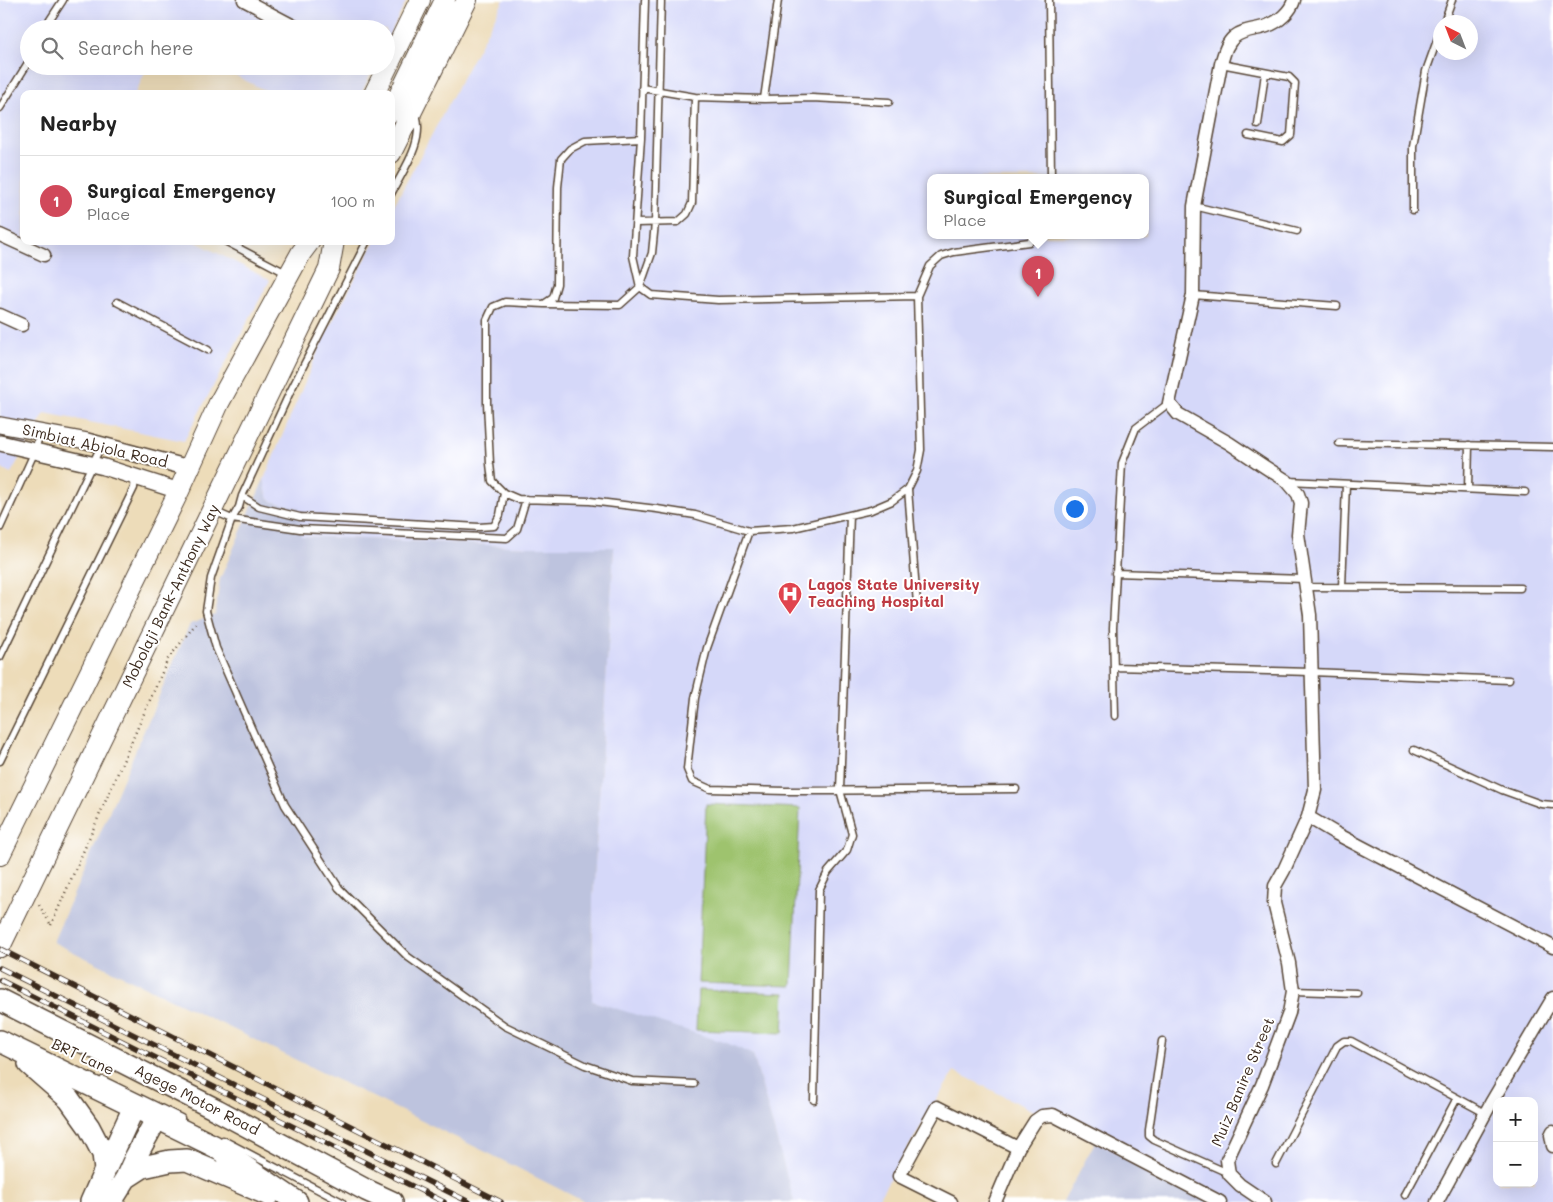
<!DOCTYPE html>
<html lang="en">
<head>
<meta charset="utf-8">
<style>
  body { margin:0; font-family:Mali,sans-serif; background:#f6f6f6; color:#222 }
  .controls { position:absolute; right:15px; bottom:15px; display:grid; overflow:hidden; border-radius:10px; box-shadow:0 5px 20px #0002 }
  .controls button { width:45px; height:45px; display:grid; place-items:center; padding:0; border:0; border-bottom:1px solid #e0e0e0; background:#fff; color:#222; font:25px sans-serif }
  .compass { position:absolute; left:1433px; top:15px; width:45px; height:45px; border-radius:50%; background:#fff; box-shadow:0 5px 20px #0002; rotate:318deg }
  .you { position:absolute; left:1074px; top:508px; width:18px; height:18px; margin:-12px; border:4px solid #fff; border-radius:50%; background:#1a73e8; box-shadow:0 0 0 8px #1a73e833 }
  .badge { display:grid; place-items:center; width:32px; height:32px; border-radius:50%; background:#d1495b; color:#fff; font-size:16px; font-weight:700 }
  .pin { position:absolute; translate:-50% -41px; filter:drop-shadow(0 1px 2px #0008) }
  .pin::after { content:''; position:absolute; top:26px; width:18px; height:15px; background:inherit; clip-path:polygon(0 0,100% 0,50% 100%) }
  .popup { position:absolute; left:927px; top:174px; width:222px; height:65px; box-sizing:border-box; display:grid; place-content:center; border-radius:10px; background:#fff; filter:drop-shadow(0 1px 4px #0005); font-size:16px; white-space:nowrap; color:#767676 }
  .popup b { font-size:19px; color:#222 }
  .popup::after { content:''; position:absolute; left:50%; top:100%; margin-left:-10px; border:10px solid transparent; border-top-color:#fff }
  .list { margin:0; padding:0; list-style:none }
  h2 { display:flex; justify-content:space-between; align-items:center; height:65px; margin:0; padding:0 20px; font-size:21px }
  h2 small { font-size:16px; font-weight:400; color:#767676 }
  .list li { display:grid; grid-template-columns:32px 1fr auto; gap:15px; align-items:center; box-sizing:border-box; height:90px; padding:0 20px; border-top:1px solid #e0e0e0 }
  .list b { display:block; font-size:19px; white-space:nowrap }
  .list p { margin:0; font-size:16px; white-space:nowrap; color:#767676 }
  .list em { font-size:16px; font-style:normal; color:#767676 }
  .icon { flex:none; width:28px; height:28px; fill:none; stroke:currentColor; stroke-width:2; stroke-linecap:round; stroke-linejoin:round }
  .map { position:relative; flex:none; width:1553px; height:1202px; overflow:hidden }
  .search { position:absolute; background:#fff; box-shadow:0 5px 20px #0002; left:20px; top:20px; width:375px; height:55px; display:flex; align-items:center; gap:12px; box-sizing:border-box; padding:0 18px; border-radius:28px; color:#767676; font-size:19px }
  .panel { position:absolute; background:#fff; box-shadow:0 5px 20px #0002; left:20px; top:90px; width:375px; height:155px; border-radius:10px }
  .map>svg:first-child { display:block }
</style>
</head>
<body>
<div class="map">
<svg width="1553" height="1202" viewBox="0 0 1553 1202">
  <rect width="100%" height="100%" fill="#fff"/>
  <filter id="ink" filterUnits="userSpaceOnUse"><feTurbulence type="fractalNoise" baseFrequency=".02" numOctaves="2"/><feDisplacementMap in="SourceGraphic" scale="10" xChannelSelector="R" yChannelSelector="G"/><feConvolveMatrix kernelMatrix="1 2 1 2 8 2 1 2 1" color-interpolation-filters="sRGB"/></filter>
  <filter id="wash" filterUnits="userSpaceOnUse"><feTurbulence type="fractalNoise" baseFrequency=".0096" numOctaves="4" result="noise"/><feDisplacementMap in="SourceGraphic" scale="20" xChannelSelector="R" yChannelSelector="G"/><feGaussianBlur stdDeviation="1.12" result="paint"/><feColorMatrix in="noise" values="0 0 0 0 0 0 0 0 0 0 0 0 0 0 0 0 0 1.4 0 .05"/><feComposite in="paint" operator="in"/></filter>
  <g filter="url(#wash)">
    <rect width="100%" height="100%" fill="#eddcb9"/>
    <path fill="#d5d8f9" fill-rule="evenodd" d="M 0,0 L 407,0 L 386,42 L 386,29 L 29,29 L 29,66 L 148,66 L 135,94 L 24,94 L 24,241 L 194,241 L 270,280 L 184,441 L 45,413 L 11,473 L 0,468 Z
      M 504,0 L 1553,0 L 1553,1202 L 1207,1202 L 1095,1142 L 954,1071 L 876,1202 L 794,1202 L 753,1055 L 592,1001 L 593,897 L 614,547 L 528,547 L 300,536 L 299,508 L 273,502 L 267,496 L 264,479 L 323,339 L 375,241 L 391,241 L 391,211 ZM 1440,22 L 1470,22 L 1470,52 L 1440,52 ZM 930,178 L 1146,178 L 1146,236 L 930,236 ZM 1497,1101 L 1534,1101 L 1534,1183 L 1497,1183 Z
      M 217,66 L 374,66 L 361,94 L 272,94 Z"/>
    <path fill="#bdc3de" d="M 264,479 L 267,496 L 273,502 L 299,508 L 301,536 L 528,547 L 614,547 L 593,897 L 592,1001 L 727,1043 L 753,1055 L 794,1202 L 585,1202 L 490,1154 L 53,942 L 190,624 L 215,615 L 220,579 Z
      M 1095,1142 L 1207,1202 L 1063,1202 Z"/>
    <path fill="#9ec36e" stroke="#6c7646" d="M 706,804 L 800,808 L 792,986 L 698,983 Z
      M 698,990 L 785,993 L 783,1033 L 696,1030 Z"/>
  </g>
  <g filter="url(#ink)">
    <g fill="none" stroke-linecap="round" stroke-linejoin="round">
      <defs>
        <path id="service" d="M 645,0 L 641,138 L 633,256 L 640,287 L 651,295 L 718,300 L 917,296
          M 1049,0 L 1051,178
          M 1444,22 L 1452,0
          M 44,29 L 63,0
          M 1221,64 L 1289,77 L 1295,83 L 1291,135 L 1283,142 L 1248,135
          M 642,88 L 695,97 L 764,99 L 778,0
          M 764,99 L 812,98 L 889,102
          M 0,108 L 29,61
          M 1258,125 L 1265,73
          M 641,138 L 585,141 L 570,149 L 561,159 L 558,187 L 557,284 L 553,298 L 544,304 L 505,302 L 493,307 L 487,320 L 487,403 L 490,464 L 492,481 L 504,493 L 518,499 L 590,501 L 657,509 L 695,515 L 749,531 L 793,528 L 871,510 L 892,501 L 908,489 L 917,471 L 921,450 L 917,296 L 930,266 L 941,256 L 954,252 L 1029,242 L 1039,236
          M 391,194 C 403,170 425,142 416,114
          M 1194,206 L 1297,231
          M 1413,210 L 1413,146 L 1426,71 L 1440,32
          M 636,223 L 678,222 L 687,214 L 692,203 L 695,97
          M 225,241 L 286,273
          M 367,241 L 290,392 L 242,496 L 239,507 L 232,519 L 211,578 L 206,611 L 216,648 L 285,805 L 339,888 L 408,957 L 505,1026 L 585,1065 L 632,1081 L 694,1084
          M 1193,295 L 1337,306
          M 117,302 L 208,350
          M 544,304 L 620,305 L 640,287 L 652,253 L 655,223 L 661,0
          M 1339,443 L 1553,447
          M 1288,481 L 1525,492
          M 908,489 L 917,604
          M 1468,489 L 1469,445
          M 242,496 L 259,507 L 300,517 L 479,527 L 494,526 L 500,515 L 504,493
          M 214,511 L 232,519 L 300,529 L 507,538 L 517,529 L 526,499
          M 0,528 L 35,451 L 40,432
          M 749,531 L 707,648 L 695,698 L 687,769 L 692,781 L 710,789 L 786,791 L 1016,789
          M 1115,573 L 1305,579
          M 1306,587 L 1520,588
          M 1342,587 L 1346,484
          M 0,657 L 101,446
          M 1114,667 L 1311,672 L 1509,680
          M 1115,716 L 1113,628 L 1122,463 L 1136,428 L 1169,403
          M 1414,750 L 1502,790 L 1541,804 L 1553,805
          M 0,761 L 134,488 L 135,478
          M 1293,991 L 1357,993
          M 1162,1041 L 1149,1130 L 1149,1136 L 1154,1140 L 1228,1173
          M 103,1080 L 181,1118
          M 814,1100 L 819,890 L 828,872 L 847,850 L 852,834 L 840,790 L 850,515
          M 223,1140 L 342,1202
          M 1276,1164 L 1337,1046 L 1344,1041 L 1351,1041 L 1485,1113
          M 1405,1195 L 1457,1098"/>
        <path id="minor" d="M 244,0 L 299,29
          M 1294,0 C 1291,11 1279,22 1267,26 C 1256,30 1244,29 1234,37 C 1226,44 1224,54 1221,64 L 1194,206 L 1193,295 L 1169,403 L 1178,414 L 1229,443 L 1265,467 L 1287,481 L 1298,494 L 1301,503 L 1298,534 L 1310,615 L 1315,790 L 1308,817 L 1335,833 L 1553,947
          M 0,235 L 44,255
          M 0,315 L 22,325
          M 1553,1131 L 1551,1135 L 1553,1146
          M 951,1202 L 899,1176 L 937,1107 L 1018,1148
          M 995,1202 L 1018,1148 L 1035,1121 L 1042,1116 L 1053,1115 L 1220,1202
          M 1265,1202 L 1240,1185 L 1229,1174 L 1227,1160 L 1262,1085 L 1289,1013 L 1293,991 L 1289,963 L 1274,903 L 1275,886 L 1284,870 L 1308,817
          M 1437,1202 L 1491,1103 L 1553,998"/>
        <path id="tertiary" d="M 0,425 L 87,441 L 189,468
          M 0,443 L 104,467 L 179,491"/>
        <path id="primary" d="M 374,94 L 420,0
          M 391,112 L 445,0
          M 391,153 L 467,0
          M 0,855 L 179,491 L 219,403 L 301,253 L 310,241
          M 0,947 L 329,269 L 334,241"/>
        <path id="trunk" d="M 0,1000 L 217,1110 L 366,1190 L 392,1202
          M 0,1041 L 214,1146 L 297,1202
          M 29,1064 L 69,1099 L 89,1127 L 103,1154 L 105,1170 L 91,1202
          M 105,1170 L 134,1107
          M 126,1178 L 135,1158 L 157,1118
          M 111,1202 L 126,1178 L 143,1167 L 170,1161 L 187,1160 L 269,1195"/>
      </defs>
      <use href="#service" stroke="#564535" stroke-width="9"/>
      <use href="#minor" stroke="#564535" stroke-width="15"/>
      <use href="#tertiary" stroke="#564535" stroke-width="18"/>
      <use href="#primary" stroke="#564535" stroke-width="22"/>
      <use href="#trunk" stroke="#564535" stroke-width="24"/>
      <path stroke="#564535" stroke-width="2.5" stroke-dasharray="1 4" stroke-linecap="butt" d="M 39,905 L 51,925
        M 51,925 L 168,659 L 198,621"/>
      <use href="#service" stroke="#fff" stroke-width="6"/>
      <use href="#minor" stroke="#fff" stroke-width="12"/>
      <use href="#tertiary" stroke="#fff" stroke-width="15"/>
      <use href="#primary" stroke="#fff" stroke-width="20"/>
      <use href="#trunk" stroke="#fff" stroke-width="21"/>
      <defs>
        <path id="rail" d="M 0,949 L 501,1202
          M 0,968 L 469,1202
          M 0,980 L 444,1202"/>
      </defs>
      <use href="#rail" stroke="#3b2a1e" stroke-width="5.5"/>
      <use href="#rail" stroke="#fff" stroke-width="4" stroke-dasharray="11" stroke-linecap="butt"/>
    </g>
  </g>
  <defs>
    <symbol id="hospital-pin" viewBox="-11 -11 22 30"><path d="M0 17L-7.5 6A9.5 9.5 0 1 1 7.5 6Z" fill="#e0444e" stroke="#fff"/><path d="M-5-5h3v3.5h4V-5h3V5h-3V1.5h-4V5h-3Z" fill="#fff"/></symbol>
  </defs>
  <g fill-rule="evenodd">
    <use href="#hospital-pin" x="776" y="580" width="28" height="38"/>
  </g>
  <g text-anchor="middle" stroke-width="4" stroke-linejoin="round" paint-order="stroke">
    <g font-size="15" fill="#3b2a1e" stroke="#fff">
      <text transform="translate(95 446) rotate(13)" y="5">Simbiat Abiola Road</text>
      <text transform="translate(171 596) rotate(-64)" y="5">Mobolaji Bank-Anthony Way</text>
      <text transform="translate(83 1057) rotate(25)" y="5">BRT Lane</text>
      <text transform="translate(1243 1082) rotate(-67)" y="5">Muiz Banire Street</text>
      <text transform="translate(197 1100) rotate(27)" y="5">Agege Motor Road</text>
    </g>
    <g font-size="15" font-weight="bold" fill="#be3a42" stroke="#fff" text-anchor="start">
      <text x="808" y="590">Lagos State University<tspan x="808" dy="17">Teaching Hospital</tspan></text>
    </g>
  </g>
</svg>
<div class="controls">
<button>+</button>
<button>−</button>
</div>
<svg class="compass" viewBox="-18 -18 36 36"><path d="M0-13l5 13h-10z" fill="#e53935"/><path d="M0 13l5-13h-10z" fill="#767676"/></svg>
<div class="you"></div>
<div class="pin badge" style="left:1038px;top:297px">1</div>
<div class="popup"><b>Surgical Emergency</b>Place</div>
<div class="search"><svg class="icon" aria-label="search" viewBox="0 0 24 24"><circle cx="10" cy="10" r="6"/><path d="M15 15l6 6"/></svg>Search here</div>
<section class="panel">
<h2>Nearby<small></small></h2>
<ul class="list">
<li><span class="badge">1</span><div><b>Surgical Emergency</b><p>Place</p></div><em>100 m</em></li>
</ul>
</section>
</div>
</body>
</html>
